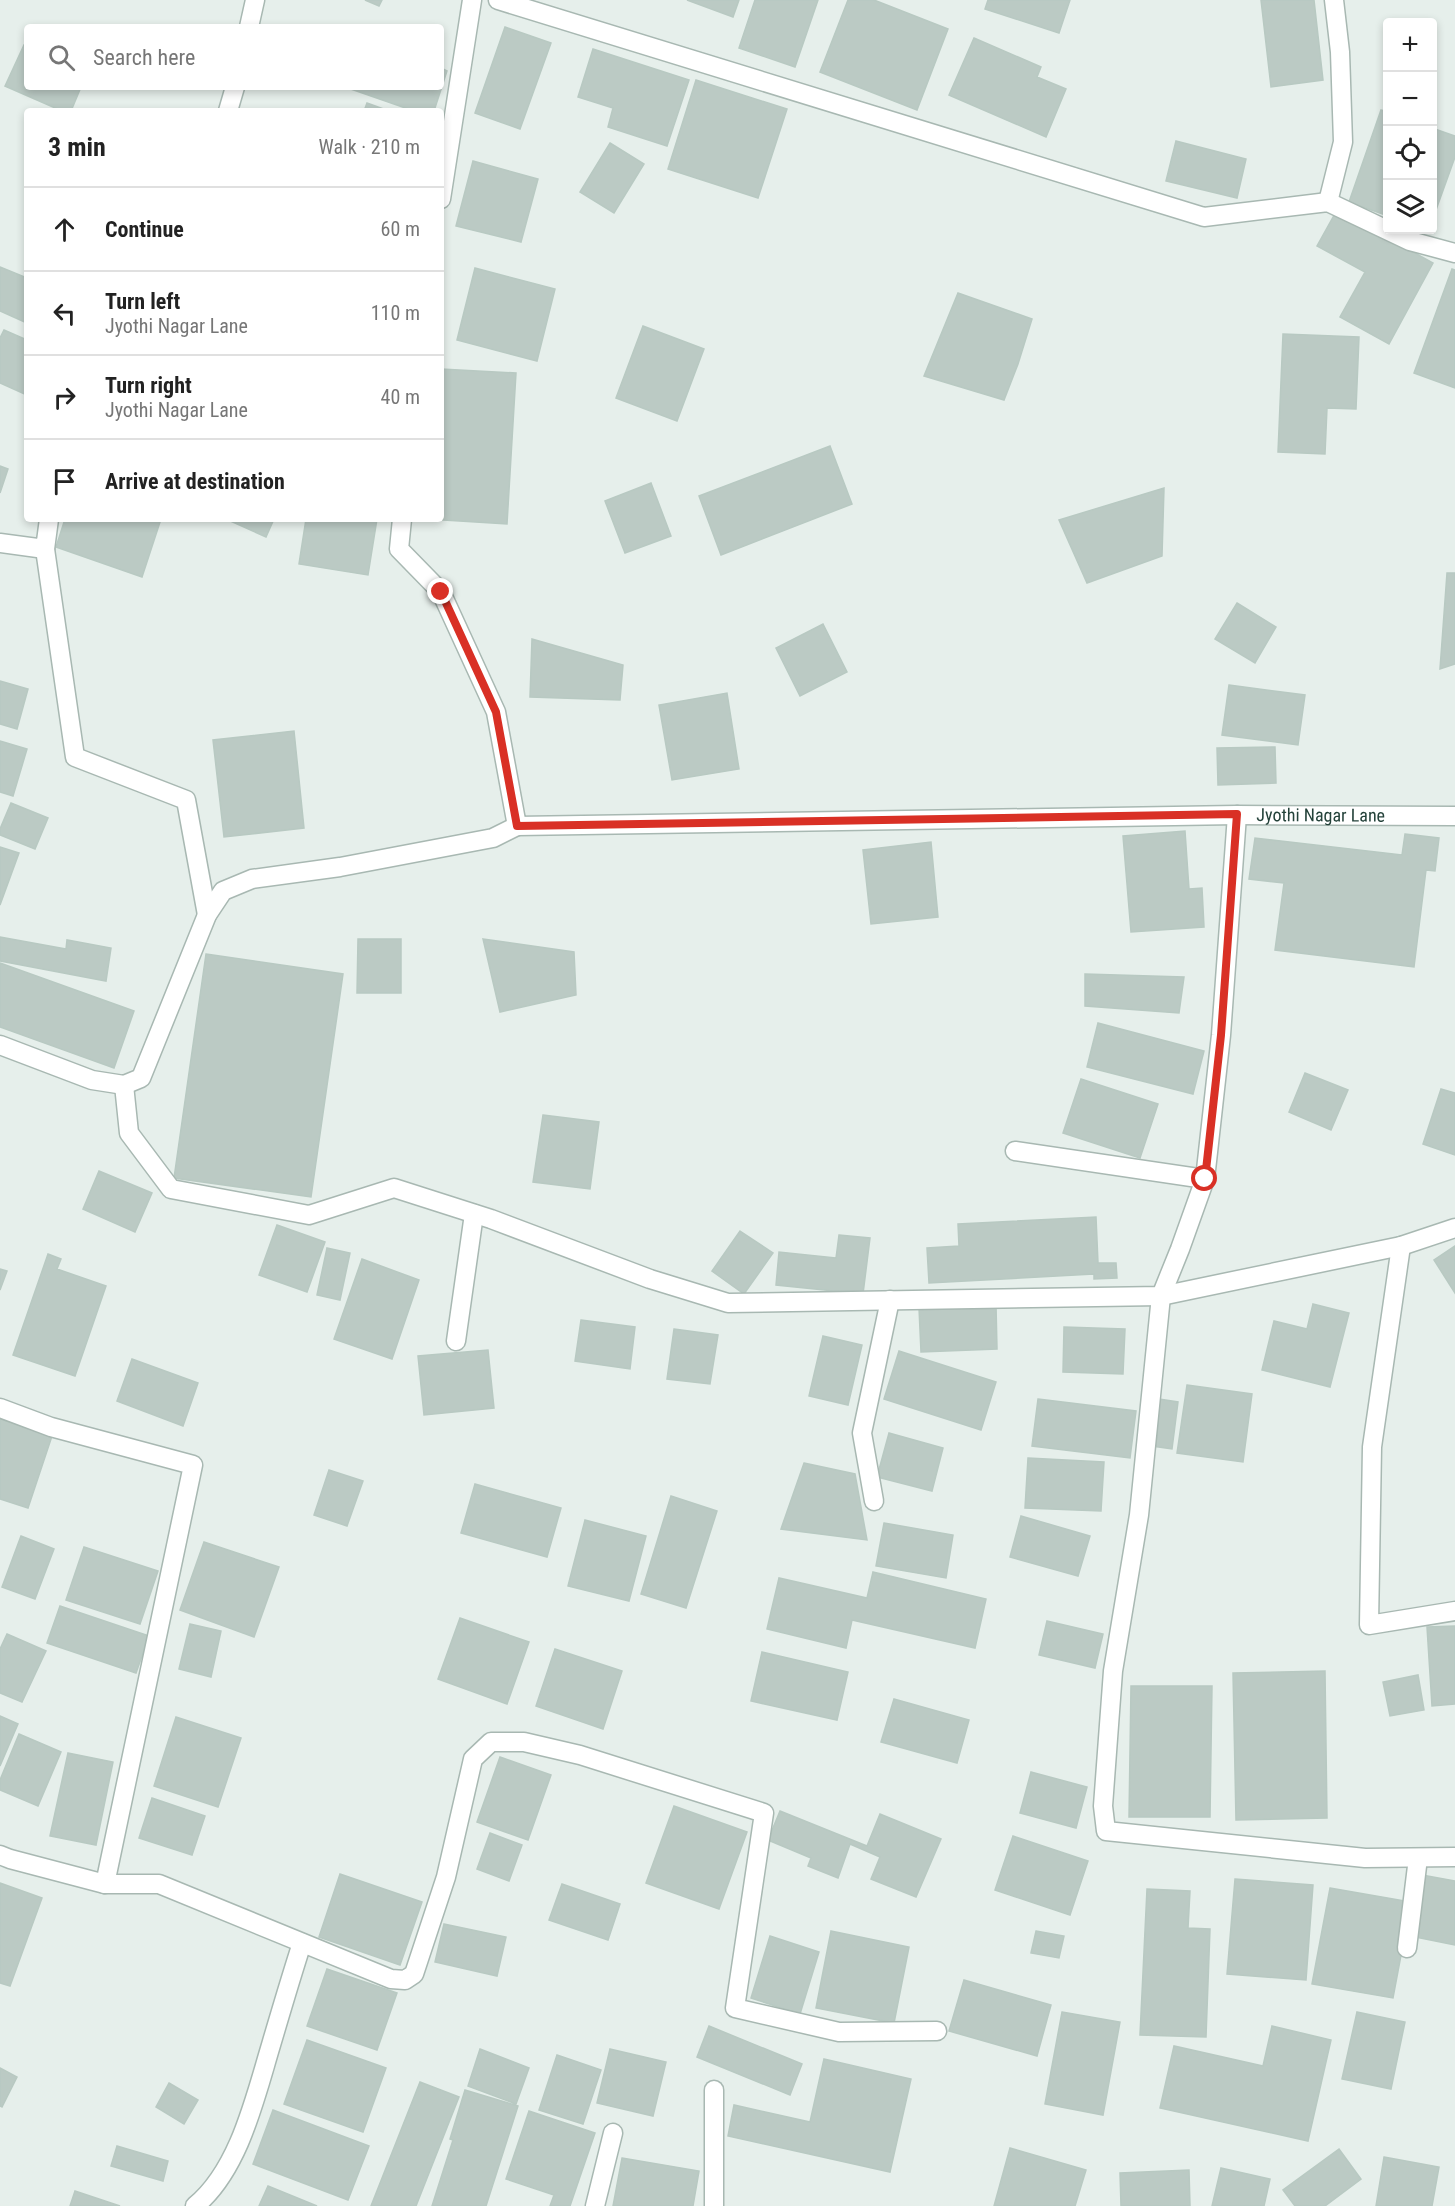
<!DOCTYPE html>
<html lang="en">
<head>
<meta charset="utf-8">
<style>
  body { margin:0; font-family:"Roboto Condensed",sans-serif; background:#f2f2f2; color:#222 }
  .controls { position:absolute; right:18px; top:18px; display:grid; overflow:hidden; border-radius:6px; box-shadow:0 3px 9px #0003 }
  .controls button { width:54px; height:54px; display:grid; place-items:center; padding:0; border:0; border-bottom:2px solid #e0e0e0; background:#fff; color:#222; font:30px sans-serif }
  .stop { position:absolute; width:18px; height:18px; margin:-14px; border:4px solid #d93025; border-radius:50%; background:#fff }
  .stop.end { background:#d93025; border-color:#fff; box-shadow:0 2px 6px #0008 }
  .list { margin:0; padding:0; list-style:none }
  h2 { display:flex; justify-content:space-between; align-items:center; height:78px; margin:0; padding:0 24px; font-size:26px }
  h2 small { font-size:20px; font-weight:400; color:#767676 }
  .list li { display:grid; grid-template-columns:39px 1fr auto; gap:18px; align-items:center; box-sizing:border-box; height:84px; padding:0 24px; border-top:2px solid #e0e0e0 }
  .list b { display:block; font-size:22px; white-space:nowrap }
  .list p { margin:0; font-size:20px; white-space:nowrap; color:#767676 }
  .list em { font-size:20px; font-style:normal; color:#767676 }
  .icon { flex:none; width:33px; height:33px; fill:none; stroke:currentColor; stroke-width:2; stroke-linecap:round; stroke-linejoin:round }
  .map { position:relative; flex:none; width:1455px; height:2206px; overflow:hidden }
  .search { position:absolute; background:#fff; box-shadow:0 3px 9px #0003; left:24px; top:24px; width:420px; height:66px; display:flex; align-items:center; gap:15px; box-sizing:border-box; padding:0 21px; border-radius:6px; color:#767676; font-size:22px }
  .panel { position:absolute; background:#fff; box-shadow:0 3px 9px #0003; left:24px; top:108px; width:420px; height:414px; border-radius:6px }
  .map>svg:first-child { display:block }
</style>
</head>
<body>
<div class="map">
<svg width="1455" height="2206" viewBox="0 0 1455 2206">
  <rect width="100%" height="100%" fill="#e6efeb"/>
  <path fill="#bbcac4" stroke="#b8c9c2" stroke-width="1.5" d="M 365,0 L 382,0 L 379,6 Z
    M 687,0 L 739,0 L 733,17 Z
    M 755,0 L 818,0 L 795,67 L 739,48 Z
    M 848,0 L 874,0 L 948,29 L 917,110 L 820,72 Z
    M 988,0 L 1070,0 L 1059,33 L 985,9 Z
    M 1261,0 L 1314,0 L 1323,80 L 1271,87 Z
    M 505,27 L 551,43 L 520,129 L 475,113 Z
    M 974,38 L 1041,67 L 1037,77 L 1066,89 L 1046,137 L 949,95 Z
    M 24,45 L 27,46 L 27,87 L 81,87 L 71,111 L 62,111 L 5,86 Z
    M 593,49 L 689,80 L 667,146 L 608,127 L 613,108 L 578,97 Z
    M 441,68 L 447,71 L 434,111 L 414,111 L 345,87 L 441,87 Z
    M 696,80 L 787,109 L 758,198 L 668,169 Z
    M 367,103 L 389,111 L 364,111 Z
    M 1381,110 L 1388,112 L 1388,216 L 1349,202 Z
    M 1432,128 L 1455,136 L 1455,157 L 1432,221 Z
    M 1176,141 L 1246,159 L 1237,198 L 1166,181 Z
    M 610,143 L 644,164 L 614,213 L 580,192 Z
    M 473,161 L 538,179 L 521,242 L 456,226 Z
    M 1337,210 L 1433,263 L 1389,344 L 1340,317 L 1365,272 L 1317,246 Z
    M 0,267 L 27,278 L 27,323 L 0,311 Z
    M 475,268 L 555,289 L 537,361 L 457,340 Z
    M 1452,269 L 1455,270 L 1455,388 L 1414,373 Z
    M 958,293 L 1032,319 L 1018,364 L 1004,400 L 924,376 Z
    M 643,326 L 704,349 L 677,421 L 616,398 Z
    M 4,330 L 27,340 L 27,395 L 0,383 L 0,338 Z
    M 1283,334 L 1359,337 L 1356,409 L 1327,408 L 1325,454 L 1278,452 Z
    M 441,369 L 516,373 L 507,524 L 427,519 L 441,519 Z
    M 830,446 L 852,504 L 721,555 L 699,496 Z
    M 0,466 L 8,469 L 0,493 Z
    M 651,483 L 671,536 L 625,553 L 605,501 Z
    M 1164,488 L 1162,556 L 1087,583 L 1059,520 Z
    M 65,519 L 161,519 L 142,577 L 56,547 Z
    M 226,519 L 274,519 L 266,537 Z
    M 306,519 L 377,519 L 368,575 L 299,564 Z
    M 1447,573 L 1455,573 L 1455,664 L 1440,669 Z
    M 1237,603 L 1276,627 L 1255,663 L 1215,639 Z
    M 823,624 L 847,672 L 800,696 L 776,648 Z
    M 532,639 L 623,665 L 620,700 L 530,697 Z
    M 0,681 L 28,689 L 17,729 L 0,724 Z
    M 1229,685 L 1305,695 L 1298,745 L 1222,735 Z
    M 727,693 L 739,769 L 672,780 L 659,705 Z
    M 294,731 L 304,828 L 224,837 L 213,740 Z
    M 0,741 L 27,749 L 13,796 L 0,792 Z
    M 1275,747 L 1276,783 L 1218,785 L 1217,748 Z
    M 11,803 L 48,818 L 35,849 L 0,835 L 0,829 Z
    M 1185,831 L 1189,889 L 1202,888 L 1204,927 L 1131,932 L 1123,836 Z
    M 1405,834 L 1439,838 L 1435,871 L 1426,870 L 1414,967 L 1275,950 L 1284,883 L 1249,879 L 1255,838 L 1402,855 Z
    M 931,842 L 938,917 L 871,924 L 863,850 Z
    M 0,847 L 19,853 L 0,905 Z
    M 0,937 L 66,949 L 67,940 L 111,948 L 106,981 L 0,961 Z
    M 358,939 L 401,939 L 401,993 L 357,993 Z
    M 483,939 L 574,952 L 576,995 L 500,1012 Z
    M 206,954 L 343,974 L 311,1197 L 174,1178 Z
    M 0,963 L 134,1011 L 114,1068 L 0,1027 Z
    M 1085,974 L 1184,977 L 1179,1013 L 1085,1006 Z
    M 1098,1023 L 1204,1051 L 1193,1094 L 1087,1067 Z
    M 1305,1073 L 1348,1090 L 1331,1130 L 1289,1112 Z
    M 1081,1079 L 1158,1104 L 1140,1158 L 1063,1133 Z
    M 1441,1089 L 1455,1093 L 1455,1155 L 1423,1144 Z
    M 543,1115 L 599,1122 L 590,1189 L 533,1182 Z
    M 99,1171 L 152,1193 L 135,1232 L 83,1209 Z
    M 1096,1217 L 1098,1263 L 1116,1263 L 1117,1278 L 1094,1279 L 1094,1274 L 929,1283 L 927,1248 L 959,1246 L 958,1224 Z
    M 277,1225 L 325,1242 L 307,1292 L 259,1275 Z
    M 740,1231 L 773,1253 L 744,1294 L 712,1271 Z
    M 839,1235 L 870,1238 L 863,1294 L 776,1285 L 779,1252 L 836,1258 Z
    M 1455,1246 L 1455,1293 L 1434,1260 Z
    M 327,1248 L 350,1253 L 340,1300 L 317,1295 Z
    M 48,1254 L 61,1259 L 57,1269 L 106,1286 L 75,1376 L 13,1355 Z
    M 362,1259 L 419,1280 L 392,1359 L 334,1339 Z
    M 0,1269 L 7,1271 L 0,1290 Z
    M 1313,1304 L 1349,1313 L 1330,1387 L 1262,1370 L 1274,1321 L 1307,1329 Z
    M 996,1305 L 997,1349 L 921,1352 L 919,1308 Z
    M 581,1320 L 635,1327 L 630,1369 L 575,1361 Z
    M 1064,1327 L 1125,1329 L 1123,1374 L 1063,1372 Z
    M 674,1329 L 718,1335 L 710,1384 L 667,1379 Z
    M 823,1336 L 862,1345 L 848,1405 L 809,1396 Z
    M 488,1350 L 494,1408 L 424,1415 L 418,1356 Z
    M 899,1351 L 996,1382 L 981,1430 L 884,1399 Z
    M 132,1359 L 198,1383 L 183,1426 L 117,1401 Z
    M 1187,1385 L 1252,1394 L 1243,1462 L 1177,1453 Z
    M 1038,1399 L 1136,1411 L 1130,1458 L 1032,1446 Z
    M 1159,1399 L 1178,1402 L 1172,1449 L 1152,1446 Z
    M 0,1419 L 52,1436 L 28,1508 L 0,1499 Z
    M 889,1433 L 943,1448 L 932,1491 L 877,1477 Z
    M 1028,1458 L 1104,1462 L 1101,1511 L 1025,1508 Z
    M 804,1463 L 855,1474 L 867,1540 L 781,1529 Z
    M 329,1470 L 363,1481 L 347,1526 L 314,1515 Z
    M 475,1484 L 561,1508 L 547,1557 L 461,1533 Z
    M 671,1496 L 717,1511 L 686,1608 L 641,1594 Z
    M 1021,1516 L 1090,1536 L 1078,1576 L 1010,1557 Z
    M 585,1520 L 646,1536 L 629,1601 L 568,1586 Z
    M 884,1523 L 953,1535 L 946,1578 L 876,1566 Z
    M 21,1536 L 54,1549 L 35,1599 L 2,1587 Z
    M 204,1542 L 279,1567 L 254,1637 L 180,1610 Z
    M 84,1547 L 158,1571 L 140,1624 L 66,1600 Z
    M 873,1572 L 986,1599 L 975,1648 L 852,1620 L 846,1648 L 767,1629 L 779,1578 L 867,1598 Z
    M 60,1606 L 149,1636 L 136,1673 L 47,1643 Z
    M 460,1618 L 529,1642 L 507,1704 L 438,1679 Z
    M 1047,1621 L 1103,1634 L 1095,1668 L 1039,1655 Z
    M 190,1624 L 221,1631 L 211,1677 L 179,1669 Z
    M 1455,1626 L 1455,1704 L 1432,1706 L 1427,1627 Z
    M 7,1634 L 46,1651 L 22,1702 L 0,1693 L 0,1649 Z
    M 555,1649 L 622,1671 L 603,1729 L 536,1706 Z
    M 762,1652 L 848,1672 L 837,1720 L 751,1701 Z
    M 1325,1671 L 1327,1818 L 1236,1820 L 1233,1673 Z
    M 1418,1675 L 1424,1710 L 1390,1716 L 1383,1682 Z
    M 1131,1686 L 1212,1686 L 1210,1817 L 1129,1817 Z
    M 894,1699 L 969,1720 L 957,1763 L 881,1742 Z
    M 0,1716 L 18,1724 L 0,1766 Z
    M 176,1717 L 241,1738 L 218,1807 L 154,1786 Z
    M 19,1734 L 61,1752 L 38,1806 L 0,1790 L 0,1780 Z
    M 68,1753 L 113,1762 L 96,1845 L 50,1836 Z
    M 500,1757 L 551,1775 L 528,1840 L 477,1822 Z
    M 1031,1772 L 1087,1787 L 1076,1828 L 1020,1813 Z
    M 152,1798 L 205,1816 L 192,1855 L 139,1838 Z
    M 674,1806 L 747,1832 L 719,1909 L 646,1883 Z
    M 780,1811 L 867,1846 L 880,1814 L 941,1839 L 916,1897 L 871,1879 L 880,1857 L 850,1844 L 838,1878 L 808,1866 L 811,1858 L 768,1840 Z
    M 490,1833 L 522,1845 L 509,1881 L 477,1869 Z
    M 1013,1836 L 1088,1861 L 1070,1915 L 995,1890 Z
    M 340,1874 L 422,1902 L 400,1965 L 319,1937 Z
    M 1422,1875 L 1455,1881 L 1455,1945 L 1410,1936 Z
    M 1235,1879 L 1313,1885 L 1306,1980 L 1227,1974 Z
    M 0,1883 L 42,1898 L 10,1986 L 0,1983 Z
    M 562,1884 L 620,1904 L 608,1940 L 549,1920 Z
    M 1330,1888 L 1411,1902 L 1393,1998 L 1312,1984 Z
    M 1147,1889 L 1190,1891 L 1188,1928 L 1210,1929 L 1206,2037 L 1140,2035 Z
    M 444,1924 L 506,1937 L 497,1976 L 435,1962 Z
    M 831,1931 L 909,1947 L 894,2023 L 816,2008 Z
    M 1036,1931 L 1064,1936 L 1059,1958 L 1031,1953 Z
    M 770,1936 L 819,1952 L 800,2014 L 751,1998 Z
    M 327,1969 L 397,1993 L 377,2050 L 307,2026 Z
    M 964,1980 L 1051,2005 L 1037,2056 L 949,2031 Z
    M 1062,2012 L 1120,2022 L 1103,2115 L 1045,2104 Z
    M 1357,2012 L 1405,2022 L 1391,2089 L 1342,2079 Z
    M 709,2026 L 802,2064 L 790,2095 L 697,2057 Z
    M 1272,2026 L 1331,2040 L 1308,2141 L 1160,2108 L 1174,2046 L 1263,2066 Z
    M 307,2040 L 386,2068 L 363,2132 L 284,2104 Z
    M 480,2049 L 529,2068 L 516,2104 L 468,2086 Z
    M 610,2049 L 666,2062 L 653,2116 L 597,2103 Z
    M 557,2055 L 601,2070 L 583,2124 L 539,2110 Z
    M 824,2059 L 911,2079 L 890,2172 L 728,2136 L 734,2105 L 810,2122 Z
    M 0,2068 L 17,2077 L 2,2107 L 0,2106 Z
    M 420,2082 L 459,2097 L 416,2206 L 371,2206 Z
    M 169,2083 L 198,2100 L 184,2124 L 156,2107 Z
    M 465,2090 L 518,2106 L 486,2206 L 432,2206 L 453,2140 L 450,2139 Z
    M 273,2110 L 369,2146 L 348,2200 L 253,2164 Z
    M 529,2111 L 595,2133 L 570,2206 L 550,2206 L 554,2195 L 506,2179 Z
    M 117,2146 L 168,2161 L 163,2181 L 111,2166 Z
    M 1010,2148 L 1086,2170 L 1075,2206 L 994,2206 Z
    M 1339,2149 L 1361,2179 L 1325,2206 L 1295,2206 L 1283,2190 Z
    M 1384,2157 L 1439,2167 L 1432,2206 L 1376,2206 Z
    M 622,2158 L 699,2171 L 693,2206 L 613,2206 Z
    M 1221,2168 L 1270,2179 L 1264,2206 L 1212,2206 Z
    M 1189,2170 L 1190,2206 L 1121,2206 L 1120,2173 Z
    M 268,2186 L 317,2206 L 259,2206 Z
    M 75,2191 L 120,2206 L 70,2206 Z"/>
  <g fill="none" stroke-linecap="round" stroke-linejoin="round">
    <defs>
      <g id="minor">
        <path d="M 498,0 L 1204,217 L 1328,202 L 1410,241 L 1455,253"/>
        <path d="M 249,27 L 255,0"/>
        <path d="M 228,111 L 235,87"/>
        <path d="M 441,199 L 472,0"/>
        <path d="M 1328,202 L 1343,142 L 1340,52 L 1334,0"/>
        <path id="s1" d="M 402,519 L 399,549 L 441,592 L 496,712 L 517,826 L 1237,815 L 1455,816"/>
        <path d="M 0,543 L 45,549 L 49,519"/>
        <path d="M 45,549 L 75,757 L 186,800 L 207,915"/>
        <path d="M 1237,815 L 1221,1035 L 1205,1179 L 1180,1249 L 1161,1296 L 1139,1515 L 1113,1671 L 1103,1806 L 1106,1831 L 1365,1858 L 1455,1857"/>
        <path d="M 0,1045 L 92,1080 L 124,1085 L 141,1078 L 207,915 L 223,891 L 252,879 L 340,867 L 493,838 L 517,826"/>
        <path d="M 124,1085 L 129,1133 L 171,1189 L 309,1215 L 394,1188 L 491,1219 L 650,1279 L 728,1303 L 1161,1296 L 1401,1246 L 1455,1228"/>
        <path d="M 1015,1151 L 1205,1179"/>
        <path d="M 1401,1246 L 1372,1447 L 1369,1625 L 1455,1611"/>
        <path d="M 456,1341 L 474,1214"/>
        <path d="M 0,1408 L 51,1427 L 193,1465 L 105,1884"/>
        <path d="M 874,1501 L 862,1433 L 890,1300"/>
        <path d="M 0,1855 L 10,1859 L 105,1884 L 159,1884 L 391,1979 L 405,1980 L 414,1974 L 446,1877 L 473,1759 L 491,1742 L 524,1742 L 580,1755 L 764,1813 L 735,2008 L 839,2032 L 937,2031"/>
        <path d="M 1407,1948 L 1418,1858"/>
        <path d="M 195,2206 C 239,2170 255,2098 271,2045 C 281,2011 291,1977 302,1943"/>
        <path d="M 595,2206 L 613,2133"/>
        <path d="M 714,2206 L 714,2090"/>
      </g>
    </defs>
    <use href="#minor" stroke="#a8b8b2" stroke-width="21"/>
    <use href="#minor" stroke="#fff" stroke-width="18"/>
  </g>
  <g fill="none" stroke-linecap="round" stroke-linejoin="round">
    <path stroke="#d93025" stroke-width="8" d="M 441,592 L 496,712 L 517,826 L 1237,814 L 1221,1035 L 1205,1179"/>
  </g>
  <g text-anchor="middle" stroke-width="6" stroke-linejoin="round" paint-order="stroke">
    <g font-size="18" fill="#24423a" stroke="#f7fbf9">
      <text dy="6" stroke="none"><textPath href="#s1" startOffset="1142">Jyothi Nagar Lane</textPath></text>
    </g>
  </g>
</svg>
<div class="controls">
<button>+</button>
<button>−</button>
<button><svg class="icon" aria-label="locate" viewBox="0 0 24 24"><circle cx="12" cy="12" r="6"/><path d="M12 2v4M12 18v4M2 12h4M18 12h4"/></svg></button>
<button><svg class="icon" aria-label="layers" viewBox="0 0 24 24"><path d="M12 4l9 5-9 5-9-5zM3 14l9 5 9-5"/></svg></button>
</div>
<div class="stop" style="left:1205px;top:1179px"></div>
<div class="stop end" style="left:441px;top:592px"></div>
<div class="search"><svg class="icon" aria-label="search" viewBox="0 0 24 24"><circle cx="10" cy="10" r="6"/><path d="M15 15l6 6"/></svg>Search here</div>
<section class="panel">
<h2>3 min<small>Walk · 210 m</small></h2>
<ul class="list">
<li><svg class="icon" aria-label="ahead" viewBox="0 0 24 24"><path d="M12 20V5M6 11l6-6 6 6"/></svg><div><b>Continue</b></div><em>60 m</em></li>
<li><svg class="icon" aria-label="left" viewBox="0 0 24 24"><path d="M17 20v-9H6M10 6l-5 5 5 5"/></svg><div><b>Turn left</b><p>Jyothi Nagar Lane</p></div><em>110 m</em></li>
<li><svg class="icon" aria-label="right" viewBox="0 0 24 24"><path d="M7 20v-9h11M14 6l5 5-5 5"/></svg><div><b>Turn right</b><p>Jyothi Nagar Lane</p></div><em>40 m</em></li>
<li><svg class="icon" aria-label="arrive" viewBox="0 0 24 24"><path d="M6 21V4h12l-3 4 3 4H6"/></svg><div><b>Arrive at destination</b></div></li>
</ul>
</section>
</div>
</body>
</html>
